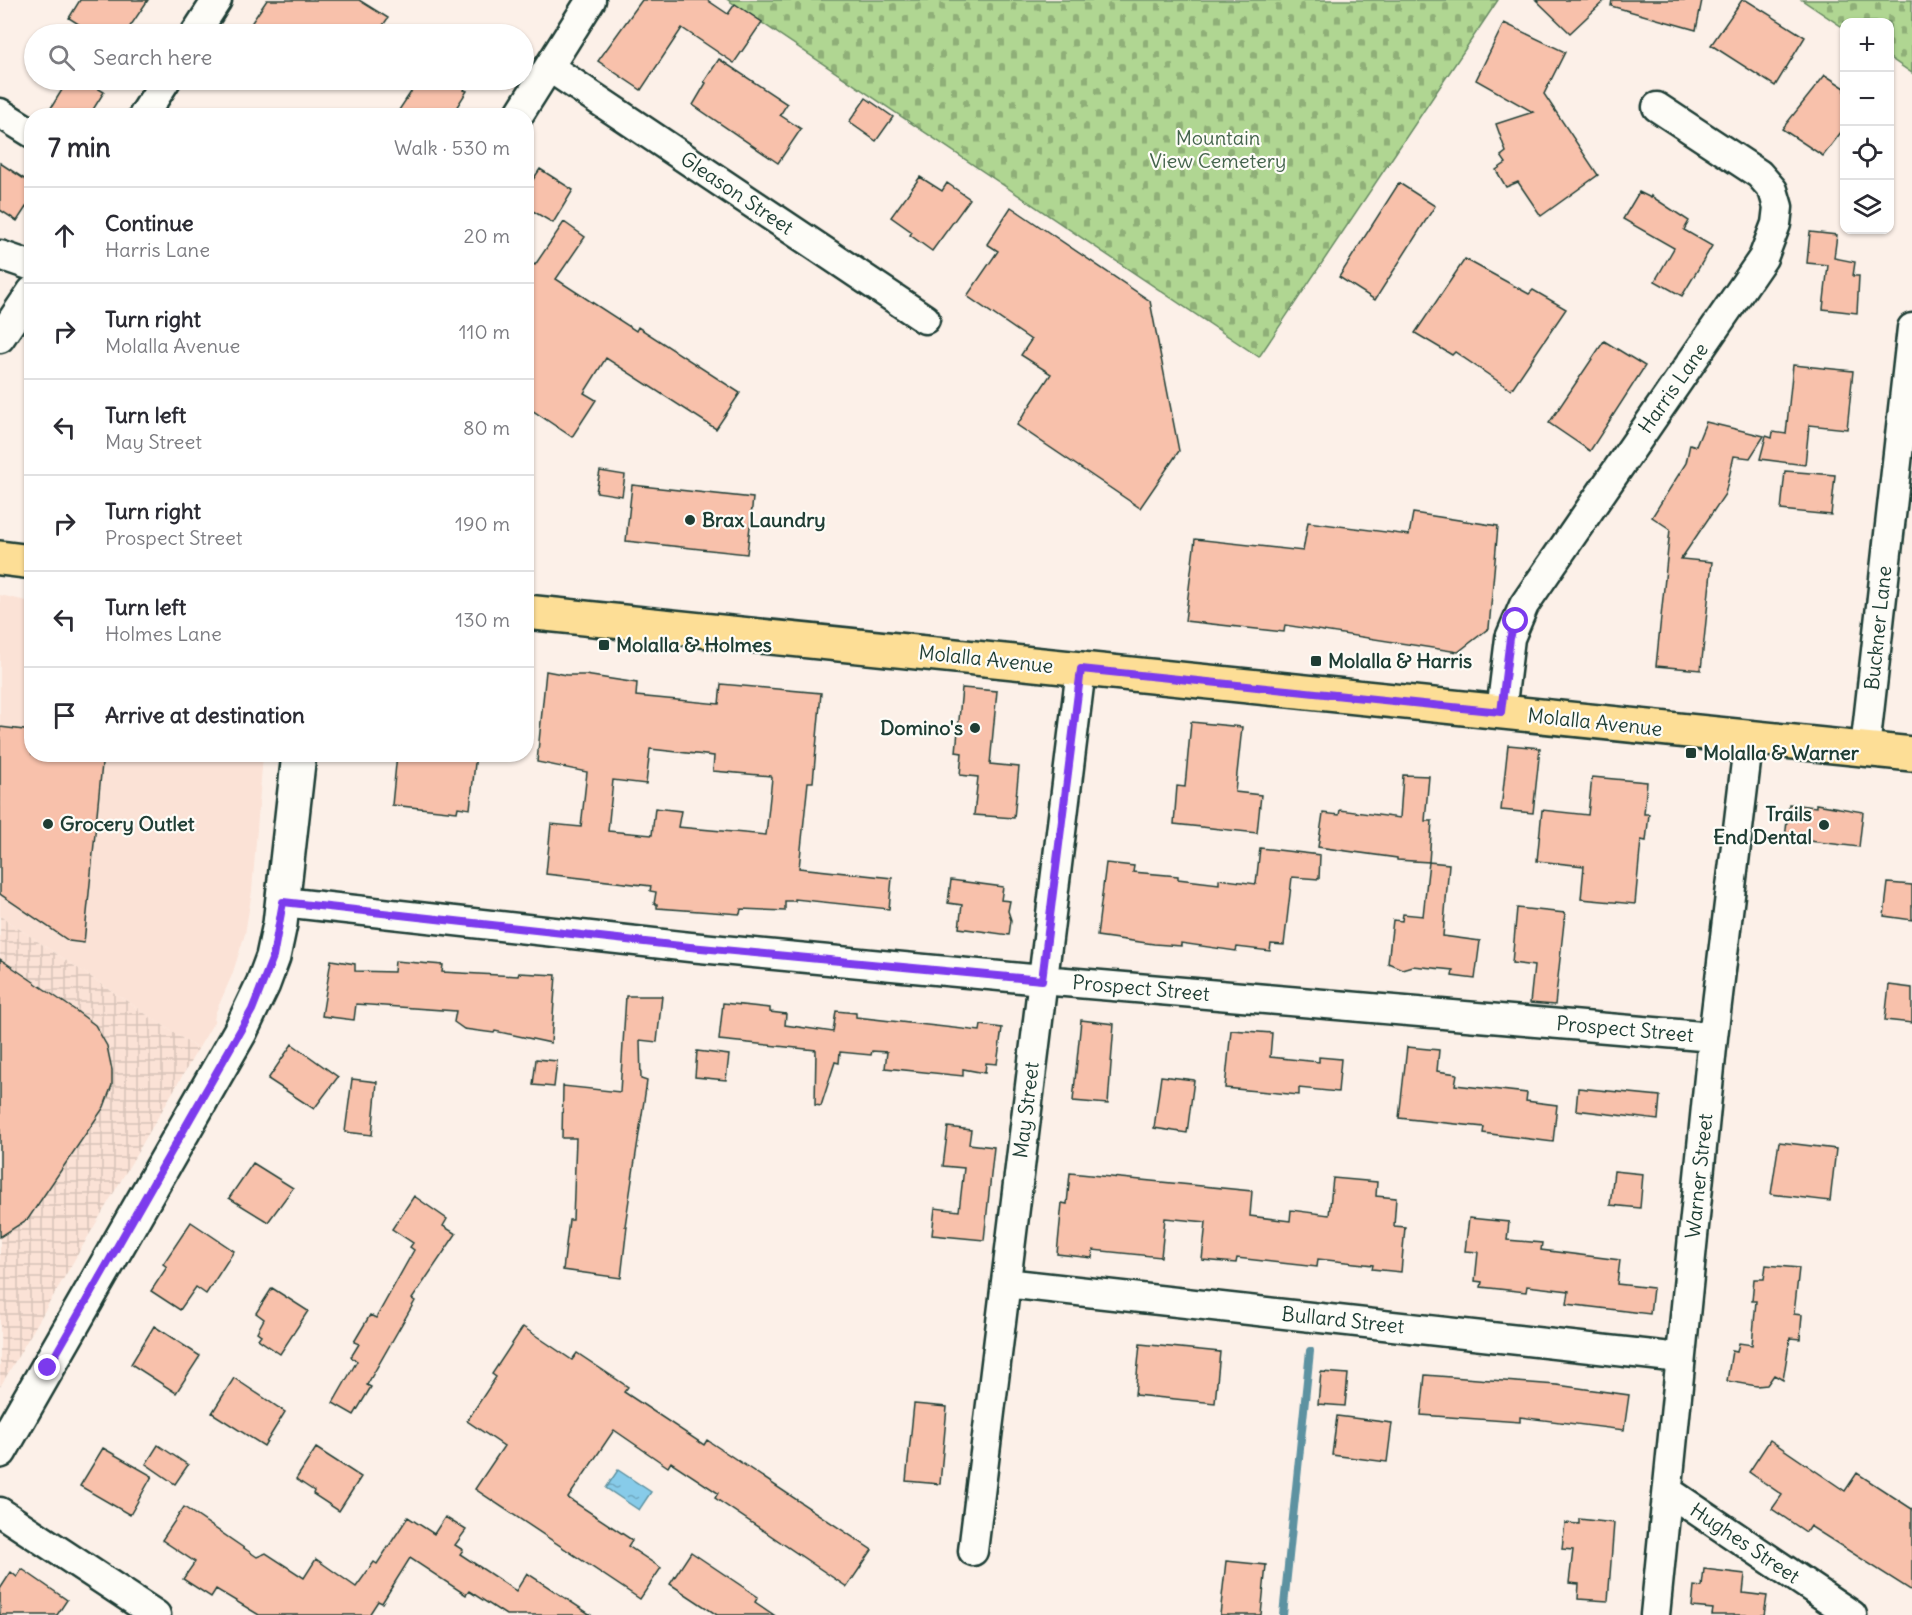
<!DOCTYPE html>
<html lang="en">
<head>
<meta charset="utf-8">
<style>
  body { margin:0; font-family:Delius,sans-serif; background:#f2f2f3; color:#2b2b33 }
  .controls { position:absolute; right:18px; top:18px; display:grid; overflow:hidden; border-radius:12px; box-shadow:0 2px 4px #0004 }
  .controls button { width:54px; height:54px; display:grid; place-items:center; padding:0; border:0; border-bottom:2px solid #e1e1e2; background:#fff; color:#2b2b33; font:30px sans-serif }
  .stop { position:absolute; width:18px; height:18px; margin:-14px; border:4px solid #7c3aed; border-radius:50%; background:#fff }
  .stop.end { background:#7c3aed; border-color:#fff; box-shadow:0 2px 6px #0008 }
  .list { margin:0; padding:0; list-style:none }
  h2 { display:flex; justify-content:space-between; align-items:center; height:78px; margin:0; padding:0 24px; font-size:26px }
  h2 small { font-size:20px; font-weight:400; color:#7c7c81 }
  .list li { display:grid; grid-template-columns:39px 1fr auto; gap:18px; align-items:center; box-sizing:border-box; height:96px; padding:0 24px; border-top:2px solid #e1e1e2 }
  .list b { display:block; font-size:22px; white-space:nowrap }
  .list p { margin:0; font-size:20px; white-space:nowrap; color:#7c7c81 }
  .list em { font-size:20px; font-style:normal; color:#7c7c81 }
  .icon { flex:none; width:33px; height:33px; fill:none; stroke:currentColor; stroke-width:2; stroke-linecap:round; stroke-linejoin:round }
  .map { position:relative; flex:none; width:1912px; height:1615px; overflow:hidden }
  .search { position:absolute; background:#fff; box-shadow:0 2px 4px #0004; left:24px; top:24px; width:510px; height:66px; display:flex; align-items:center; gap:15px; box-sizing:border-box; padding:0 21px; border-radius:33px; color:#7c7c81; font-size:22px }
  .panel { position:absolute; background:#fff; box-shadow:0 2px 4px #0004; left:24px; top:108px; width:510px; height:654px; border-radius:24px }
  .map>svg:first-child { display:block }
</style>
</head>
<body>
<div class="map">
<svg width="1912" height="1615" viewBox="0 0 1912 1615">
  <defs>
    <pattern id="industrial-grid" width="8" height="8" patternUnits="userSpaceOnUse" patternTransform="scale(1.5)"><rect width="8" height="8" fill="#fbe2d6"/><path d="M0 4h8M4 0v8" fill="none" stroke="#d7c3b8"/></pattern>
    <pattern id="cemetery-stones" width="16" height="16" patternUnits="userSpaceOnUse" patternTransform="scale(1.5)"><rect width="16" height="16" fill="#b0d692"/><path d="M2 7V4a2 2 0 0 1 4 0v3zM10 15v-3a2 2 0 0 1 4 0v3z" fill="#8faf78"/></pattern>
    <pattern id="water-ripples" width="26" height="14" patternUnits="userSpaceOnUse" patternTransform="scale(1.5)"><rect width="26" height="14" fill="#87cbe9"/><path d="M2 4q2-2 4 0t4 0M15 11q2-2 4 0t4 0" fill="none" stroke="#6ea6be"/></pattern>
  </defs>
  <rect width="100%" height="100%" fill="#fcf0e8"/>
  <filter id="ink" filterUnits="userSpaceOnUse"><feTurbulence type="fractalNoise" baseFrequency=".0167" numOctaves="2"/><feDisplacementMap in="SourceGraphic" scale="12" xChannelSelector="R" yChannelSelector="G"/><feConvolveMatrix kernelMatrix="1 2 1 2 8 2 1 2 1" color-interpolation-filters="sRGB"/></filter>
  <g filter="url(#ink)">
    <path fill="#fbe2d6" d="M 0,595 L 31,602 L 32,754 L 263,755 L 252,891 L 245,934 L 232,975 L 215,1014 L 214,1022 L 198,1049 L 0,916 Z"/>
    <path fill="url(#industrial-grid)" d="M 0,916 L 198,1049 L 0,1387 Z"/>
    <path fill="url(#cemetery-stones)" stroke="#688a63" stroke-width="1.5" d="M 728,0 L 1498,0 L 1259,357 Z
      M 1802,0 L 1912,0 L 1912,73 L 1890,58 L 1890,22 L 1844,22 L 1844,28 Z"/>
    <path fill="url(#water-ripples)" stroke="#5d92a1" stroke-width="1.5" d="M 618,1470 L 651,1492 L 639,1510 L 606,1488 Z"/>
    <g fill="none" stroke-linecap="round" stroke-linejoin="round">
      <path stroke="#5d92a1" stroke-width="8" d="M 1283,1615 L 1310,1351"/>
    </g>
    <path fill="#f8c1ab" stroke="#1f3d34" stroke-width="1.5" fill-rule="evenodd" d="M 80,0 L 148,0 L 125,34 L 94,34 L 69,18 Z
      M 267,0 L 359,0 L 388,18 L 377,34 L 244,34 Z
      M 642,0 L 707,0 L 728,14 L 735,4 L 762,22 L 734,63 L 682,28 L 641,90 L 598,61 Z
      M 1536,0 L 1605,0 L 1570,33 Z
      M 1612,0 L 1702,0 L 1696,30 L 1611,6 Z
      M 1742,0 L 1746,0 L 1805,37 L 1775,86 L 1711,45 Z
      M 1504,23 L 1565,52 L 1544,94 L 1598,175 L 1541,216 L 1518,182 L 1506,187 L 1496,170 L 1506,163 L 1501,156 L 1506,152 L 1496,124 L 1533,112 L 1476,80 Z
      M 719,59 L 787,104 L 780,115 L 801,129 L 778,163 L 693,105 L 706,83 L 704,82 Z
      M 1825,75 L 1845,88 L 1845,127 L 1823,156 L 1782,129 Z
      M 68,80 L 84,80 L 104,92 L 89,116 L 46,116 Z
      M 419,80 L 471,80 L 464,90 L 467,91 L 451,116 L 395,116 Z
      M 866,98 L 893,117 L 876,141 L 849,122 Z
      M 0,163 L 32,184 L 32,198 L 17,221 L 0,210 Z
      M 540,169 L 573,190 L 553,223 L 526,207 L 526,190 Z
      M 920,177 L 942,191 L 947,183 L 970,199 L 932,251 L 910,235 L 912,232 L 891,217 Z
      M 1399,183 L 1435,206 L 1375,300 L 1339,277 Z
      M 1639,192 L 1651,198 L 1651,196 L 1689,221 L 1684,230 L 1712,246 L 1682,296 L 1655,281 L 1674,248 L 1623,219 Z
      M 1011,207 L 1150,301 L 1179,451 L 1140,508 L 1017,425 L 1051,374 L 1021,355 L 1031,340 L 967,296 L 998,251 L 987,244 Z
      M 564,222 L 585,237 L 556,279 L 636,331 L 638,327 L 740,393 L 716,429 L 606,358 L 584,393 L 596,400 L 572,437 L 526,406 L 526,260 L 535,265 Z
      M 1810,232 L 1837,235 L 1834,258 L 1855,262 L 1853,276 L 1859,276 L 1857,313 L 1823,309 L 1828,265 L 1807,263 Z
      M 1465,259 L 1529,294 L 1533,290 L 1566,309 L 1511,390 L 1455,352 L 1452,355 L 1415,333 Z
      M 1604,341 L 1645,366 L 1590,451 L 1549,423 Z
      M 1793,365 L 1853,371 L 1847,429 L 1809,425 L 1805,465 L 1760,459 L 1766,436 L 1772,438 L 1773,432 L 1786,434 Z
      M 1706,422 L 1764,436 L 1750,458 L 1734,456 L 1725,494 L 1681,559 L 1712,562 L 1701,670 L 1656,666 L 1670,529 L 1652,517 L 1686,463 L 1690,444 L 1696,446 Z
      M 600,471 L 625,475 L 622,496 L 596,492 Z
      M 1785,471 L 1835,475 L 1831,515 L 1781,510 Z
      M 632,485 L 753,498 L 747,554 L 626,541 Z
      M 1413,513 L 1498,526 L 1489,628 L 1458,652 L 1285,625 L 1284,632 L 1185,621 L 1195,539 L 1303,551 L 1308,522 L 1409,535 Z
      M 546,671 L 567,675 L 585,675 L 637,683 L 636,696 L 719,704 L 721,684 L 821,693 L 813,782 L 808,782 L 799,868 L 892,878 L 889,909 L 795,899 L 795,901 L 785,901 L 785,911 L 741,909 L 740,914 L 657,908 L 657,904 L 654,904 L 656,892 L 650,891 L 651,886 L 546,874 L 551,824 L 581,827 L 587,772 L 537,762 ZM 650,749 L 714,756 L 713,771 L 771,776 L 772,778 L 766,835 L 678,827 L 681,811 L 655,808 L 652,835 L 608,831 L 613,780 L 646,784 Z
      M 962,688 L 997,691 L 990,764 L 1019,767 L 1014,818 L 974,815 L 978,777 L 960,775 L 962,753 L 956,752 Z
      M 1191,722 L 1242,727 L 1235,792 L 1261,795 L 1257,833 L 1174,824 L 1177,786 L 1185,787 Z
      M 0,727 L 32,731 L 32,754 L 103,754 L 84,943 L 69,941 L 0,894 Z
      M 1508,745 L 1540,748 L 1533,813 L 1501,810 Z
      M 397,754 L 476,754 L 470,809 L 458,807 L 457,812 L 392,805 Z
      M 1403,775 L 1429,776 L 1425,821 L 1432,821 L 1429,862 L 1449,864 L 1443,936 L 1480,941 L 1475,979 L 1452,976 L 1453,970 L 1412,966 L 1402,969 L 1388,963 L 1393,920 L 1402,921 L 1403,914 L 1423,916 L 1429,862 L 1397,860 L 1397,858 L 1318,847 L 1323,813 L 1339,815 L 1340,810 L 1400,818 Z
      M 1592,777 L 1647,782 L 1644,814 L 1649,814 L 1646,841 L 1641,840 L 1635,904 L 1581,899 L 1584,866 L 1537,861 L 1542,810 L 1588,815 Z
      M 1789,804 L 1816,807 L 1816,804 L 1863,812 L 1859,847 L 1785,838 Z
      M 1260,848 L 1320,855 L 1319,879 L 1292,877 L 1284,945 L 1271,944 L 1270,951 L 1237,947 L 1236,951 L 1181,943 L 1181,946 L 1154,944 L 1097,936 L 1106,863 L 1134,866 L 1133,872 L 1178,876 L 1178,879 L 1219,884 L 1219,879 L 1256,884 Z
      M 951,880 L 1003,887 L 1001,900 L 1010,901 L 1008,911 L 1011,920 L 1009,935 L 959,928 L 962,905 L 948,903 Z
      M 1888,883 L 1912,885 L 1912,920 L 1884,916 Z
      M 1517,908 L 1565,913 L 1555,1005 L 1530,1003 L 1534,966 L 1512,963 Z
      M 0,959 L 75,1010 L 95,1025 L 107,1046 L 112,1070 L 112,1085 L 104,1107 L 28,1219 L 0,1237 Z
      M 331,960 L 355,964 L 355,971 L 394,972 L 395,961 L 443,965 L 442,972 L 518,976 L 519,973 L 556,975 L 551,1043 L 495,1031 L 494,1033 L 464,1029 L 454,1022 L 456,1011 L 356,1004 L 354,1020 L 322,1016 Z
      M 1889,985 L 1912,988 L 1912,1023 L 1885,1020 Z
      M 626,996 L 662,996 L 657,1042 L 640,1040 L 641,1079 L 647,1081 L 625,1226 L 627,1226 L 621,1278 L 563,1270 L 569,1220 L 573,1220 L 576,1138 L 562,1138 L 563,1086 L 620,1092 Z
      M 723,1003 L 770,1008 L 770,1012 L 786,1014 L 785,1025 L 833,1032 L 836,1011 L 856,1013 L 856,1017 L 980,1031 L 981,1025 L 1002,1028 L 997,1064 L 986,1063 L 985,1073 L 963,1069 L 963,1076 L 885,1068 L 887,1052 L 872,1051 L 871,1055 L 840,1052 L 839,1063 L 835,1062 L 821,1106 L 815,1105 L 816,1050 L 719,1040 Z
      M 1081,1020 L 1114,1024 L 1108,1104 L 1073,1101 Z
      M 1231,1030 L 1272,1033 L 1270,1057 L 1319,1062 L 1319,1057 L 1341,1059 L 1338,1092 L 1299,1088 L 1299,1095 L 1225,1088 Z
      M 292,1044 L 338,1077 L 314,1109 L 268,1079 Z
      M 1407,1047 L 1439,1050 L 1437,1071 L 1457,1074 L 1455,1085 L 1527,1093 L 1526,1101 L 1557,1105 L 1553,1142 L 1483,1133 L 1484,1127 L 1399,1118 Z
      M 697,1051 L 729,1055 L 726,1080 L 695,1077 Z
      M 536,1059 L 557,1061 L 554,1087 L 533,1085 Z
      M 1161,1076 L 1194,1080 L 1187,1133 L 1154,1128 Z
      M 352,1079 L 377,1082 L 372,1135 L 345,1132 Z
      M 1578,1088 L 1660,1096 L 1658,1120 L 1576,1110 Z
      M 948,1127 L 971,1130 L 969,1144 L 994,1147 L 984,1240 L 932,1235 L 935,1208 L 959,1211 L 964,1168 L 943,1166 Z
      M 1779,1142 L 1836,1149 L 1830,1201 L 1771,1194 Z
      M 253,1163 L 293,1188 L 268,1222 L 229,1198 Z
      M 1614,1171 L 1643,1174 L 1640,1208 L 1610,1205 Z
      M 1070,1173 L 1252,1191 L 1250,1216 L 1290,1221 L 1291,1210 L 1329,1215 L 1333,1178 L 1377,1182 L 1376,1196 L 1396,1198 L 1394,1226 L 1405,1227 L 1401,1272 L 1372,1269 L 1373,1265 L 1318,1259 L 1317,1267 L 1237,1258 L 1236,1263 L 1202,1260 L 1206,1222 L 1165,1218 L 1161,1257 L 1093,1250 L 1092,1258 L 1057,1254 L 1062,1203 L 1067,1204 Z
      M 414,1196 L 447,1219 L 443,1226 L 456,1234 L 412,1299 L 415,1301 L 367,1385 L 371,1387 L 354,1415 L 333,1403 L 357,1361 L 351,1357 L 359,1344 L 354,1342 L 370,1315 L 376,1318 L 414,1250 L 410,1247 L 413,1243 L 392,1229 Z
      M 1469,1218 L 1509,1222 L 1507,1240 L 1542,1243 L 1541,1250 L 1620,1260 L 1617,1284 L 1653,1288 L 1650,1314 L 1567,1304 L 1569,1291 L 1527,1286 L 1526,1292 L 1481,1287 L 1482,1282 L 1475,1281 L 1478,1252 L 1465,1251 Z
      M 191,1222 L 234,1251 L 206,1294 L 196,1287 L 180,1310 L 151,1291 L 167,1267 L 163,1264 Z
      M 1766,1265 L 1799,1268 L 1794,1314 L 1802,1315 L 1800,1339 L 1790,1338 L 1783,1380 L 1774,1375 L 1767,1385 L 1757,1386 L 1727,1381 L 1732,1351 L 1737,1352 L 1739,1343 L 1752,1345 L 1756,1301 L 1752,1301 L 1754,1279 L 1764,1279 Z
      M 272,1288 L 308,1311 L 280,1354 L 258,1339 L 261,1335 L 257,1332 L 264,1319 L 256,1313 Z
      M 154,1326 L 200,1356 L 176,1393 L 131,1364 Z
      M 523,1327 L 572,1360 L 577,1353 L 628,1387 L 624,1392 L 704,1445 L 707,1440 L 872,1550 L 847,1587 L 715,1498 L 718,1493 L 671,1462 L 668,1467 L 614,1430 L 568,1498 L 632,1540 L 628,1546 L 661,1568 L 640,1599 L 475,1489 L 504,1446 L 467,1421 L 496,1377 L 492,1374 Z
      M 1140,1344 L 1220,1352 L 1215,1403 L 1135,1395 Z
      M 1321,1372 L 1348,1374 L 1345,1406 L 1318,1404 Z
      M 1425,1375 L 1557,1385 L 1629,1395 L 1624,1430 L 1520,1417 L 1520,1422 L 1421,1415 Z
      M 234,1378 L 285,1412 L 264,1446 L 212,1413 Z
      M 914,1404 L 947,1407 L 940,1484 L 906,1481 Z
      M 1337,1416 L 1392,1423 L 1387,1462 L 1332,1455 Z
      M 1770,1440 L 1845,1491 L 1857,1473 L 1912,1509 L 1912,1591 L 1810,1526 L 1806,1532 L 1772,1509 L 1782,1495 L 1749,1472 Z
      M 158,1445 L 188,1465 L 175,1484 L 146,1464 Z
      M 103,1448 L 152,1476 L 130,1515 L 80,1486 Z
      M 316,1448 L 361,1477 L 339,1511 L 313,1494 L 314,1491 L 296,1479 Z
      M 184,1507 L 257,1557 L 266,1553 L 304,1578 L 316,1559 L 356,1587 L 374,1562 L 377,1564 L 408,1517 L 434,1534 L 445,1517 L 466,1530 L 455,1545 L 463,1550 L 460,1554 L 516,1591 L 527,1573 L 591,1615 L 506,1615 L 469,1591 L 466,1595 L 410,1558 L 382,1603 L 378,1601 L 369,1615 L 259,1615 L 216,1589 L 211,1597 L 183,1579 L 195,1562 L 162,1540 Z
      M 1579,1519 L 1614,1523 L 1608,1601 L 1578,1599 L 1579,1584 L 1569,1583 L 1573,1550 L 1562,1549 L 1565,1523 L 1579,1524 Z
      M 691,1552 L 758,1597 L 755,1602 L 774,1615 L 717,1615 L 670,1584 Z
      M 1226,1561 L 1266,1565 L 1261,1615 L 1220,1615 Z
      M 22,1569 L 67,1600 L 57,1615 L 0,1615 L 0,1589 L 11,1572 L 17,1577 Z
      M 1704,1569 L 1745,1574 L 1743,1593 L 1767,1596 L 1764,1615 L 1712,1615 L 1713,1609 L 1692,1607 L 1694,1586 L 1702,1587 Z"/>
    <g fill="none" stroke-linecap="round" stroke-linejoin="round">
      <defs>
        <path id="minor" d="M 195,34 L 217,0
          M 549,67 L 925,319
          M 0,113 L 32,133
          M 143,116 L 166,80
          M 518,116 L 591,0
          M 0,255 L 32,266
          M 0,338 L 32,291
          M 1501,712 L 1510,638 L 1524,605 L 1763,258 L 1776,224 L 1778,207 L 1773,190 L 1759,174 L 1657,107
          M 1865,749 L 1912,328
          M 283,902 L 690,947 L 1042,980 L 1713,1037
          M 1006,1283 L 1680,1358
          M 1668,1491 L 1852,1615
          M 0,1512 L 156,1615
          M 973,1551 L 1081,669
          M 1655,1615 L 1713,1037 L 1749,737"/>
        <path id="tertiary" d="M 0,1451 L 240,1032 L 263,984 L 273,957 L 280,924 L 299,754"/>
        <path id="primary" d="M 0,558 L 32,562
          M 526,612 L 1912,754"/>
      </defs>
      <use href="#minor" stroke="#1f3d34" stroke-width="33"/>
      <use href="#tertiary" stroke="#1f3d34" stroke-width="38"/>
      <use href="#primary" stroke="#1f3d34" stroke-width="38"/>
      <use href="#minor" stroke="#fdfcf7" stroke-width="28"/>
      <use href="#tertiary" stroke="#fdfcf7" stroke-width="33"/>
      <use href="#primary" stroke="#fdde96" stroke-width="33"/>
    </g>
  </g>
  <g fill="none" stroke-linecap="round" stroke-linejoin="round" filter="url(#ink)">
    <path stroke="#7c3aed" stroke-width="8" d="M 48,1368 L 252,1010 L 273,957 L 283,902 L 690,947 L 1042,980 L 1081,669 L 1501,712 L 1510,638 L 1516,621"/>
  </g>
  <g fill="#1f3d34" stroke="#fdfcf7" stroke-width="2">
    <circle cx="690" cy="520" r="6"/>
    <rect x="598" y="639" width="12" height="12" rx="3"/>
    <rect x="1310" y="655" width="12" height="12" rx="3"/>
    <circle cx="975" cy="728" r="6"/>
    <rect x="1685" y="747" width="12" height="12" rx="3"/>
    <circle cx="48" cy="824" r="6"/>
    <circle cx="1824" cy="825" r="6"/>
  </g>
  <g text-anchor="middle" stroke-width="4.5" stroke-linejoin="round" paint-order="stroke">
    <g font-size="20" fill="#43634c" stroke="#fdfcf7">
      <text x="1218" y="145">Mountain<tspan x="1218" dy="23">View Cemetery</tspan></text>
    </g>
    <g font-size="20" fill="#1f3d34" stroke="#fdfcf7">
      <text transform="translate(737 193) rotate(34)" y="7">Gleason Street</text>
      <text transform="translate(1673 388) rotate(-55)" y="7">Harris Lane</text>
      <text transform="translate(1878 628) rotate(-84)" y="7">Buckner Lane</text>
      <text transform="translate(986 659) rotate(6)" y="7">Molalla Avenue</text>
      <text transform="translate(1595 722) rotate(6)" y="7">Molalla Avenue</text>
      <text transform="translate(1141 988) rotate(5)" y="7">Prospect Street</text>
      <text transform="translate(1625 1029) rotate(5)" y="7">Prospect Street</text>
      <text transform="translate(1026 1110) rotate(-83)" y="7">May Street</text>
      <text transform="translate(1699 1176) rotate(-84)" y="7">Warner Street</text>
      <text transform="translate(1343 1320) rotate(6)" y="7">Bullard Street</text>
      <text transform="translate(1745 1543) rotate(34)" y="7">Hughes Street</text>
    </g>
    <g font-size="20" font-weight="bold" fill="#1f3d34" stroke="#fdfcf7" text-anchor="start">
      <text x="702" y="527">Brax Laundry</text>
      <text x="616" y="652">Molalla &amp; Holmes</text>
      <text x="1328" y="668">Molalla &amp; Harris</text>
      <text x="963" y="735" text-anchor="end">Domino's</text>
      <text x="1703" y="760">Molalla &amp; Warner</text>
      <text x="1812" y="821" text-anchor="end">Trails<tspan x="1812" dy="23">End Dental</tspan></text>
      <text x="60" y="831">Grocery Outlet</text>
    </g>
  </g>
</svg>
<div class="controls">
<button>+</button>
<button>−</button>
<button><svg class="icon" aria-label="locate" viewBox="0 0 24 24"><circle cx="12" cy="12" r="6"/><path d="M12 2v4M12 18v4M2 12h4M18 12h4"/></svg></button>
<button><svg class="icon" aria-label="layers" viewBox="0 0 24 24"><path d="M12 4l9 5-9 5-9-5zM3 14l9 5 9-5"/></svg></button>
</div>
<div class="stop" style="left:1516px;top:621px"></div>
<div class="stop end" style="left:48px;top:1368px"></div>
<div class="search"><svg class="icon" aria-label="search" viewBox="0 0 24 24"><circle cx="10" cy="10" r="6"/><path d="M15 15l6 6"/></svg>Search here</div>
<section class="panel">
<h2>7 min<small>Walk · 530 m</small></h2>
<ul class="list">
<li><svg class="icon" aria-label="ahead" viewBox="0 0 24 24"><path d="M12 20V5M6 11l6-6 6 6"/></svg><div><b>Continue</b><p>Harris Lane</p></div><em>20 m</em></li>
<li><svg class="icon" aria-label="right" viewBox="0 0 24 24"><path d="M7 20v-9h11M14 6l5 5-5 5"/></svg><div><b>Turn right</b><p>Molalla Avenue</p></div><em>110 m</em></li>
<li><svg class="icon" aria-label="left" viewBox="0 0 24 24"><path d="M17 20v-9H6M10 6l-5 5 5 5"/></svg><div><b>Turn left</b><p>May Street</p></div><em>80 m</em></li>
<li><svg class="icon" aria-label="right" viewBox="0 0 24 24"><path d="M7 20v-9h11M14 6l5 5-5 5"/></svg><div><b>Turn right</b><p>Prospect Street</p></div><em>190 m</em></li>
<li><svg class="icon" aria-label="left" viewBox="0 0 24 24"><path d="M17 20v-9H6M10 6l-5 5 5 5"/></svg><div><b>Turn left</b><p>Holmes Lane</p></div><em>130 m</em></li>
<li><svg class="icon" aria-label="arrive" viewBox="0 0 24 24"><path d="M6 21V4h12l-3 4 3 4H6"/></svg><div><b>Arrive at destination</b></div></li>
</ul>
</section>
</div>
</body>
</html>
